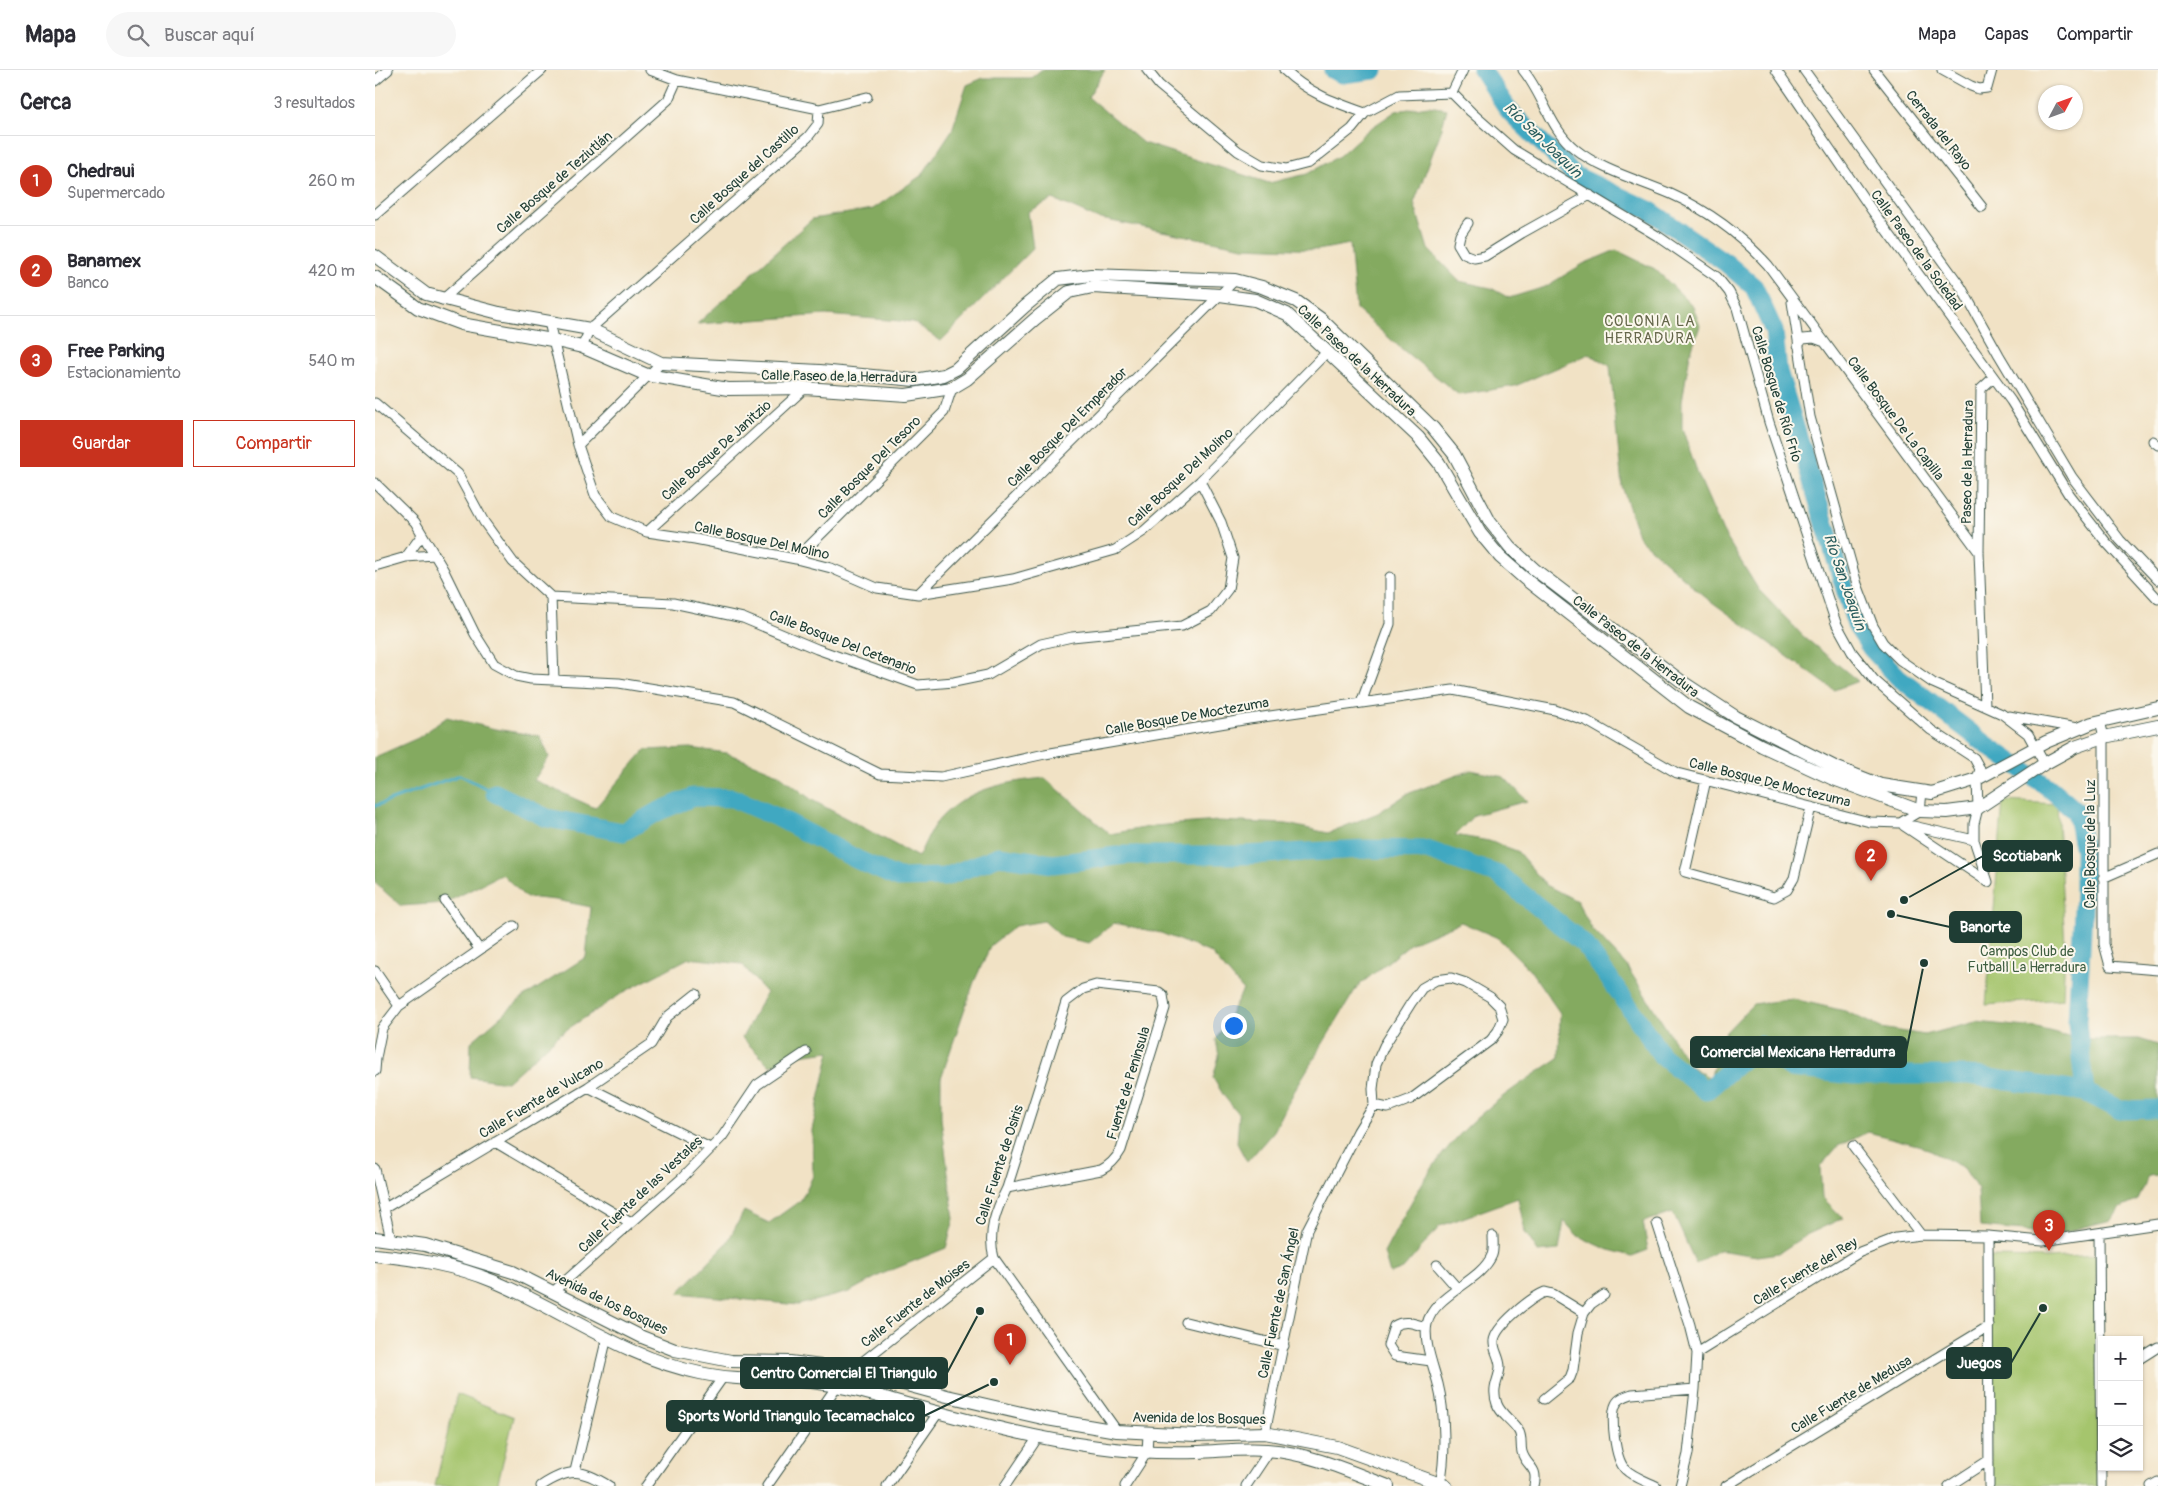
<!DOCTYPE html>
<html lang="es">
<head>
<meta charset="utf-8">
<style>
  body { margin:0; font-family:Pangolin,sans-serif; background:#f7f7f7; color:#2b2b33 }
  .controls { position:absolute; right:15px; bottom:15px; display:grid; overflow:hidden; border-radius:0px; box-shadow:0 1px 4px #0004 }
  .controls button { width:45px; height:45px; display:grid; place-items:center; padding:0; border:0; border-bottom:1px solid #e1e1e2; background:#fff; color:#2b2b33; font:25px sans-serif }
  .compass { position:absolute; left:1663px; top:15px; width:45px; height:45px; border-radius:50%; background:#fff; box-shadow:0 1px 4px #0004; rotate:49deg }
  .you { position:absolute; left:858px; top:955px; width:18px; height:18px; margin:-12px; border:4px solid #fff; border-radius:50%; background:#1a73e8; box-shadow:0 0 0 8px #1a73e833 }
  .badge { display:grid; place-items:center; width:32px; height:32px; border-radius:50%; background:#c8321e; color:#fff; font-size:16px; font-weight:700 }
  .pin { position:absolute; translate:-50% -41px; filter:drop-shadow(0 1px 2px #0008) }
  .pin::after { content:''; position:absolute; top:26px; width:18px; height:15px; background:inherit; clip-path:polygon(0 0,100% 0,50% 100%) }
  .list { margin:0; padding:0; list-style:none }
  h2 { display:flex; justify-content:space-between; align-items:center; height:65px; margin:0; padding:0 20px; font-size:21px }
  h2 small { font-size:16px; font-weight:400; color:#7c7c81 }
  .list li { display:grid; grid-template-columns:32px 1fr auto; gap:15px; align-items:center; box-sizing:border-box; height:90px; padding:0 20px; border-top:1px solid #e1e1e2 }
  .list b { display:block; font-size:19px; white-space:nowrap }
  .list p { margin:0; font-size:16px; white-space:nowrap; color:#7c7c81 }
  .list em { font-size:16px; font-style:normal; color:#7c7c81 }
  .actions { display:flex; gap:10px; padding:15px 20px }
  .actions a { flex:1; padding:11px 0; border:1px solid #c8321e; border-radius:0px; text-align:center; font-size:18px; color:#c8321e }
  .actions .main { background:#c8321e; color:#fff }
  .icon { flex:none; width:28px; height:28px; fill:none; stroke:currentColor; stroke-width:2; stroke-linecap:round; stroke-linejoin:round }
  .map { position:relative; flex:none; width:1783px; height:1416px; overflow:hidden }
  header { display:flex; align-items:center; gap:30px; box-sizing:border-box; height:70px; padding:0 25px; background:#fff; border-bottom:1px solid #e1e1e2 }
  header strong { font-size:24px }
  nav { display:flex; gap:28px; margin-inline-start:auto; font-size:18px }
  .search { width:350px; height:45px; background:#f7f7f7; display:flex; align-items:center; gap:12px; box-sizing:border-box; padding:0 18px; border-radius:28px; color:#7c7c81; font-size:19px }
  main { display:flex }
  aside { flex:1; background:#fff }
  .map>svg:first-child { display:block }
</style>
</head>
<body>
<header>
<strong>Mapa</strong>
<div class="search"><svg class="icon" aria-label="search" viewBox="0 0 24 24"><circle cx="10" cy="10" r="6"/><path d="M15 15l6 6"/></svg>Buscar aquí</div>
<nav><a>Mapa</a><a>Capas</a><a>Compartir</a></nav>
</header>
<main>
<aside>
<h2>Cerca<small>3 resultados</small></h2>
<ul class="list">
<li><span class="badge">1</span><div><b>Chedraui</b><p>Supermercado</p></div><em>260 m</em></li>
<li><span class="badge">2</span><div><b>Banamex</b><p>Banco</p></div><em>420 m</em></li>
<li><span class="badge">3</span><div><b>Free Parking</b><p>Estacionamiento</p></div><em>540 m</em></li>
</ul>
<div class="actions"><a class="main">Guardar</a><a>Compartir</a></div>
</aside>
<div class="map">
<svg width="1783" height="1416" viewBox="0 0 1783 1416">
  <rect width="100%" height="100%" fill="#fbf7ec"/>
  <filter id="ink" filterUnits="userSpaceOnUse"><feTurbulence type="fractalNoise" baseFrequency=".02" numOctaves="2"/><feDisplacementMap in="SourceGraphic" scale="10" xChannelSelector="R" yChannelSelector="G"/><feConvolveMatrix kernelMatrix="1 2 1 2 8 2 1 2 1" color-interpolation-filters="sRGB"/></filter>
  <filter id="wash" filterUnits="userSpaceOnUse"><feTurbulence type="fractalNoise" baseFrequency=".0096" numOctaves="4" result="noise"/><feDisplacementMap in="SourceGraphic" scale="20" xChannelSelector="R" yChannelSelector="G"/><feGaussianBlur stdDeviation="1.12" result="paint"/><feColorMatrix in="noise" values="0 0 0 0 0 0 0 0 0 0 0 0 0 0 0 0 0 1.4 0 .05"/><feComposite in="paint" operator="in"/></filter>
  <g filter="url(#wash)">
    <rect width="100%" height="100%" fill="#f1e2c5"/>
    <path fill="#a5c56d" stroke="#628150" d="M 1628,731 L 1682,734 L 1690,875 L 1688,929 L 1611,935 Z
      M 1722,1185 L 1723,1416 L 1616,1416 L 1615,1187 L 1673,1188 Z
      M 82,1324 L 139,1347 L 122,1416 L 60,1416 Z"/>
    <path fill="#84aa60" stroke="#52744a" d="M 666,0 L 730,0 L 713,27 L 768,73 L 894,113 L 932,104 L 964,86 L 993,60 L 1021,41 L 1053,36 L 1072,39 L 1066,61 L 1039,133 L 1053,179 L 1084,211 L 1116,218 L 1134,228 L 1170,217 L 1208,194 L 1241,180 L 1280,199 L 1318,236 L 1325,256 L 1315,284 L 1307,331 L 1307,358 L 1324,407 L 1348,462 L 1383,519 L 1428,566 L 1483,611 L 1459,620 L 1330,527 L 1264,468 L 1247,416 L 1235,296 L 1214,284 L 1140,316 L 1084,325 L 1028,280 L 981,239 L 975,174 L 943,180 L 868,177 L 721,148 L 678,129 L 653,142 L 658,178 L 566,271 L 538,252 L 451,245 L 322,254 L 437,149 L 498,139 L 547,105 L 577,60 L 592,15 L 608,8 L 656,8 Z
      M 72,647 L 120,659 L 165,666 L 174,687 L 159,710 L 220,738 L 270,680 L 315,678 L 352,683 L 403,704 L 437,730 L 543,787 C 549,776 554,762 561,753 C 589,719 630,712 670,708 L 735,764 L 779,756 L 843,751 L 912,754 L 953,763 L 1003,743 L 1032,724 L 1096,700 L 1129,707 L 1152,731 L 1099,745 L 1080,765 L 1114,771 L 1142,781 L 1171,815 L 1202,831 L 1217,859 L 1251,895 L 1315,996 L 1335,1008 L 1349,964 L 1378,934 L 1418,929 L 1470,941 L 1506,958 L 1550,965 L 1601,952 L 1662,958 L 1705,969 L 1764,969 L 1783,975 L 1783,1105 L 1774,1106 L 1763,1130 L 1746,1138 L 1736,1150 L 1681,1164 L 1605,1157 L 1603,1120 L 1589,1098 L 1546,1076 L 1493,1062 L 1463,1076 L 1445,1097 L 1447,1127 L 1468,1148 L 1431,1165 L 1404,1183 L 1382,1186 L 1343,1180 L 1321,1194 L 1298,1143 L 1268,1152 L 1273,1180 L 1257,1186 L 1234,1180 L 1203,1166 L 1189,1151 L 1184,1180 L 1163,1182 L 1150,1162 L 1143,1128 L 1065,1156 L 1028,1199 L 1015,1204 L 1009,1183 C 1029,1146 1048,1105 1077,1073 C 1107,1038 1146,1013 1184,988 L 1185,943 L 1155,900 L 1123,868 L 1086,852 L 1036,873 L 982,917 L 921,1018 L 899,1061 L 872,1092 L 862,1073 L 864,1045 L 849,1026 L 838,1008 L 844,986 L 841,970 L 868,920 L 836,883 L 786,863 L 739,853 L 714,873 L 687,867 L 669,851 L 640,856 L 616,875 L 599,912 L 566,1008 L 566,1048 L 579,1149 L 571,1178 L 507,1204 L 474,1222 L 423,1235 L 303,1223 L 352,1173 L 369,1141 L 394,1153 L 426,1130 L 438,1106 L 437,1060 L 455,981 L 424,985 L 395,996 L 367,968 L 391,923 L 367,894 L 314,888 L 249,922 L 185,964 L 132,1012 L 95,1007 L 96,972 L 147,928 L 211,887 L 216,837 L 181,830 L 150,827 L 127,804 L 70,833 L 26,836 L 0,813 L 0,687 L 43,668 Z"/>
    <g fill="none" stroke-linecap="round" stroke-linejoin="round">
      <path stroke="#41a8c1" stroke-width="3" d="M 0,736 L 85,705 L 120,723"/>
      <path stroke="#41a8c1" stroke-width="19" d="M 958,0 L 967,4 L 999,0
        M 1107,0 L 1135,42 L 1201,106 L 1274,140 L 1351,193 L 1379,217 L 1399,261 L 1403,301 L 1481,555 L 1496,578 L 1523,607 L 1612,675 L 1673,717 L 1701,741 L 1709,780 L 1709,822 L 1702,953 L 1710,1022
        M 120,723 L 172,748 L 248,762 L 282,742 L 318,727 L 357,728 L 406,749 L 483,790 L 523,808 L 570,807 L 624,786 L 678,794 L 750,785 L 869,785 L 991,779 L 1052,780 L 1124,805 L 1209,874 L 1249,929 L 1287,986 L 1331,1021 L 1384,975 L 1415,998 L 1479,1005 L 1594,1005 L 1710,1022 L 1745,1040 L 1783,1039"/>
    </g>
  </g>
  <g filter="url(#ink)">
    <g fill="none" stroke-linecap="round" stroke-linejoin="round">
      <defs>
        <path id="street" d="M 275,0 L 302,10 L 444,39 L 492,27
          M 772,0 L 784,15 L 863,81 L 887,95 L 911,99 L 934,93 L 977,59 L 990,43 L 1024,25 L 1077,23 L 1088,0
          M 909,0 C 933,23 959,32 990,43
          M 1148,0 C 1168,24 1175,59 1200,79 C 1227,101 1264,110 1296,124 C 1334,141 1365,164 1393,195 L 1604,482
          M 1401,0 L 1496,139 L 1636,331 L 1694,425 L 1730,471 L 1783,529
          M 1429,0 L 1586,217 L 1624,285 L 1697,407 L 1745,470 L 1783,510
          M 1499,0 L 1607,137
          M 1567,0 L 1596,16 L 1604,19 L 1612,18 L 1617,0
          M 0,11 L 13,0
          M 1077,23 L 1096,42 L 1139,80 L 1284,167 L 1342,207 L 1354,222 L 1362,238 L 1394,352 L 1461,553 L 1477,582 L 1499,610 L 1556,660 L 1599,688 L 1605,699 L 1602,709 L 1603,738 L 1599,754 L 1599,770 L 1613,812
          M 0,145 L 167,0
          M 1093,153 L 1085,165 L 1083,174 L 1089,184 L 1099,188 L 1110,186 L 1147,163 L 1215,125
          M 67,230 L 293,30 L 302,10
          M 1417,232 L 1435,347 L 1482,514 L 1498,556 L 1508,573 L 1525,590 L 1558,613 L 1627,644 L 1653,664 L 1669,693
          M 174,252 L 203,375 L 220,425 L 237,447 L 272,462 L 320,469 L 421,489 L 456,498 L 502,518 L 543,524 L 638,509 L 740,480 L 769,461 L 825,411 L 953,281
          M 1423,275 L 1428,269 L 1439,268 L 1447,271
          M 207,277 L 215,259 L 433,67 L 443,54 L 444,39
          M 0,333 L 83,404 L 109,452 L 138,492 L 176,527
          M 1778,371 L 1783,375
          M 203,375 L 286,293
          M 0,413 L 40,452 L 68,499 L 100,564 L 119,594 L 141,606 L 156,609 L 244,613 L 359,632 L 505,704 L 566,707 L 670,684 L 874,649 L 1078,620 L 1180,640 L 1212,651 L 1302,703 L 1495,752 L 1525,753 L 1599,770
          M 272,462 L 430,318
          M 31,487 L 47,465
          M 421,489 L 569,342 L 577,318
          M 0,496 L 31,487 L 59,485
          M 543,524 L 860,210
          M 176,527 L 298,533 L 368,548 L 442,579 L 543,615 L 579,612 L 613,605 L 666,574 L 697,567 L 807,556 L 836,541 L 853,519 L 858,488 L 846,452 L 825,411
          M 176,527 L 179,609
          M 986,633 L 1015,554 L 1015,507
          M 1610,636 L 1604,482 L 1606,319 L 1618,308
          M 1634,646 L 1702,658
          M 1725,651 L 1729,667 L 1729,874 L 1735,896 L 1783,900
          M 1331,710 L 1310,802 L 1399,827 L 1412,820 L 1419,808 L 1436,737
          M 1525,753 L 1545,741 L 1547,722
          M 1529,756 L 1613,812
          M 1728,808 L 1783,784
          M 70,831 L 104,879
          M 0,901 L 24,936
          M 0,1001 L 1,988 L 7,958 L 24,936 L 139,856
          M 213,1017 L 335,1078
          M 120,1072 L 256,1153
          M 1478,1076 L 1546,1165
          M 0,1099 L 16,1169
          M 632,1118 L 726,1100 C 736,1095 741,1089 746,1080 L 790,938 L 788,925 L 784,922 L 721,915 L 708,919 L 691,932 L 632,1118 C 621,1140 612,1163 619,1188 L 742,1361
          M 10,1138 L 213,1017 L 276,974 L 292,947 L 321,924
          M 1282,1153 L 1315,1255 L 1322,1283 L 1320,1319 L 1313,1384 L 1305,1416
          M 1724,1163 L 1726,1416
          M 1613,1166 L 1614,1416
          M 1062,1195 L 1083,1219
          M 179,1221 L 307,1108 L 347,1067 L 382,1015 L 431,982
          M 1209,1243 L 1216,1234 L 1229,1225
          M 811,1252 L 909,1276
          M 1051,1257 C 1040,1254 1030,1249 1019,1256 L 1013,1275 L 1020,1286 L 1056,1291
          M 1322,1283 L 1485,1182 L 1521,1168 L 1546,1165 L 1613,1166 L 1668,1171 L 1783,1154
          M 1764,1289 L 1783,1277
          M 477,1300 L 619,1188
          M 890,1363 L 932,1160 L 983,1061 L 999,1035 L 998,1019 L 1001,994 L 1009,976 L 1036,933 L 1047,918 L 1061,910 L 1076,908 L 1091,913 L 1115,927 L 1124,936 L 1128,949 L 1123,961 L 1116,970 L 1036,1029 L 1013,1038 L 999,1035
          M 200,1401 L 232,1267
          M 1065,1414 C 1071,1388 1070,1341 1063,1314 C 1059,1298 1048,1271 1052,1254 C 1059,1224 1106,1212 1117,1185 C 1119,1180 1118,1172 1118,1166
          M 166,1416 C 195,1397 206,1399 234,1416
          M 271,1416 L 348,1307
          M 392,1416 L 462,1316
          M 512,1416 L 563,1343
          M 630,1416 L 663,1367
          M 750,1416 L 772,1382 L 773,1364
          M 871,1416 L 895,1380
          M 1159,1416 C 1164,1396 1151,1397 1147,1382 C 1145,1375 1148,1367 1143,1360 C 1137,1350 1126,1345 1122,1334 C 1116,1317 1124,1311 1125,1297 C 1125,1287 1118,1280 1119,1271 C 1120,1256 1157,1227 1170,1222 L 1178,1224 L 1209,1243 L 1203,1263 L 1198,1300 L 1195,1308 L 1169,1329
          M 1281,1416 C 1271,1411 1258,1407 1250,1399 C 1240,1389 1235,1346 1241,1334 C 1244,1328 1251,1326 1257,1324 L 1320,1319
          M 1351,1416 L 1614,1256
          M 1574,1416 L 1614,1390
          M 1776,1416 L 1783,1412"/>
        <path id="secondary" d="M 0,186 L 51,224 L 124,243 L 215,259 L 286,293 L 445,301 L 540,310 L 569,305 L 581,299 L 650,236 L 683,209 L 716,205 L 860,210 L 887,217 L 921,231 L 946,249 L 1058,358 L 1079,384 L 1115,452 L 1135,477 L 1159,499 L 1306,611 L 1361,647 L 1460,697 L 1506,715 L 1557,723 L 1602,709 L 1671,672 L 1717,653 L 1783,638
          M 0,207 L 43,238 L 86,254 L 177,270 L 207,277 L 272,305 L 353,319 L 430,318 L 531,325 L 577,318 L 592,309 L 660,249 L 694,222 L 718,217 L 845,225 L 880,230 L 912,244 L 1043,367 L 1064,393 L 1105,463 L 1125,487 L 1150,509 L 1314,637 L 1387,676 L 1456,708 L 1545,741 L 1572,742 L 1603,738 L 1669,694 L 1700,677 L 1729,667 L 1783,656
          M 0,1168 L 50,1175 L 138,1202 L 267,1267 L 300,1280 L 356,1291 L 415,1292 L 477,1300 L 572,1326 L 672,1349 L 742,1361 L 820,1365 L 890,1363 L 962,1377 L 1071,1416
          M 0,1185 C 40,1189 80,1195 118,1211 C 188,1240 250,1288 325,1303 C 370,1313 416,1306 461,1316 C 489,1321 516,1330 543,1337 C 602,1353 662,1369 723,1377 C 757,1382 790,1383 824,1382 C 847,1381 869,1378 892,1380 C 934,1383 974,1401 1013,1416"/>
      </defs>
      <use href="#street" stroke="#3e564a" stroke-width="11"/>
      <use href="#secondary" stroke="#3e564a" stroke-width="14"/>
      <use href="#street" stroke="#fff" stroke-width="9"/>
      <use href="#secondary" stroke="#fff" stroke-width="12"/>
    </g>
  </g>
  <g text-anchor="middle" stroke-width="4" stroke-linejoin="round" paint-order="stroke">
    <g font-size="14" fill="#1f3d34" stroke="#fbf7ec">
      <text transform="translate(1564 60) rotate(52)" y="5">Cerrada del Rayo</text>
      <text transform="translate(369 104) rotate(-42)" y="5">Calle Bosque del Castillo</text>
      <text transform="translate(179 112) rotate(-41)" y="5">Calle Bosque de Teziutlán</text>
      <text transform="translate(1542 180) rotate(54)" y="5">Calle Paseo de la Soledad</text>
      <text transform="translate(982 290) rotate(43)" y="5">Calle Paseo de la Herradura</text>
      <text transform="translate(464 306) rotate(1)" y="5">Calle Paseo de la Herradura</text>
      <text transform="translate(1402 324) rotate(73)" y="5">Calle Bosque de Río Frío</text>
      <text transform="translate(1521 348) rotate(53)" y="5">Calle Bosque De La Capilla</text>
      <text transform="translate(692 357) rotate(-45)" y="5">Calle Bosque Del Emperador</text>
      <text transform="translate(341 380) rotate(-42)" y="5">Calle Bosque De Janitzio</text>
      <text transform="translate(1592 392) rotate(-89)" y="5">Paseo de la Herradura</text>
      <text transform="translate(494 397) rotate(-45)" y="5">Calle Bosque Del Tesoro</text>
      <text transform="translate(805 407) rotate(-43)" y="5">Calle Bosque Del Molino</text>
      <text transform="translate(387 470) rotate(12)" y="5">Calle Bosque Del Molino</text>
      <text transform="translate(468 572) rotate(21)" y="5">Calle Bosque Del Cetenario</text>
      <text transform="translate(1261 576) rotate(38)" y="5">Calle Paseo de la Herradura</text>
      <text transform="translate(812 646) rotate(-10)" y="5">Calle Bosque De Moctezuma</text>
      <text transform="translate(1395 712) rotate(14)" y="5">Calle Bosque De Moctezuma</text>
      <text transform="translate(1715 774) rotate(-90)" y="5">Calle Bosque de la Luz</text>
      <text transform="translate(753 1013) rotate(-73)" y="5">Fuente de Peninsula</text>
      <text transform="translate(166 1028) rotate(-31)" y="5">Calle Fuente de Vulcano</text>
      <text transform="translate(624 1095) rotate(-72)" y="5">Calle Fuente de Osiris</text>
      <text transform="translate(265 1124) rotate(-43)" y="5">Calle Fuente de las Vestales</text>
      <text transform="translate(1430 1201) rotate(-31)" y="5">Calle Fuente del Rey</text>
      <text transform="translate(232 1231) rotate(26)" y="5">Avenida de los Bosques</text>
      <text transform="translate(540 1233) rotate(-38)" y="5">Calle Fuente de Moises</text>
      <text transform="translate(903 1233) rotate(-78)" y="5">Calle Fuente de San Ángel</text>
      <text transform="translate(1476 1324) rotate(-31)" y="5">Calle Fuente de Medusa</text>
      <text transform="translate(824 1348) rotate(1)" y="5">Avenida de los Bosques</text>
    </g>
    <g font-size="14" fill="#405f42" stroke="#fbf7ec">
      <text x="1652" y="886">Campos Club de<tspan x="1652" dy="16">Futball La Herradura</tspan></text>
    </g>
    <g font-size="15" font-style="italic" fill="#295d5e" stroke="#fbf7ec">
      <text transform="translate(1168 70) rotate(44)" y="5">Río San Joaquín</text>
      <text transform="translate(1470 512) rotate(71)" y="5">Río San Joaquín</text>
    </g>
    <g font-size="15" letter-spacing="1" fill="#64664a" stroke="#fbf7ec">
      <text x="1275" y="256">COLONIA LA<tspan x="1275" dy="17">HERRADURA</tspan></text>
    </g>
  </g>
  <path fill="none" stroke="#1f3d34" stroke-width="2" d="M1529 830L1608 786M1516 844L1575 857M1549 893L1531 982M1668 1238L1636 1293M605 1241L572 1303M619 1312L549 1346"/>
  <g fill="#1f3d34" stroke="#fbf7ec" stroke-width="2">
    <circle cx="1529" cy="830" r="5"/>
    <circle cx="1516" cy="844" r="5"/>
    <circle cx="1549" cy="893" r="5"/>
    <circle cx="1668" cy="1238" r="5"/>
    <circle cx="605" cy="1241" r="5"/>
    <circle cx="619" cy="1312" r="5"/>
  </g>
  <g fill="#1f3d34" stroke="#1f3d34" stroke-width="2">
    <rect x="1608" y="771" width="89" height="30" rx="5"/>
    <rect x="1575" y="842" width="71" height="30" rx="5"/>
    <rect x="1316" y="967" width="215" height="30" rx="5"/>
    <rect x="1572" y="1278" width="64" height="30" rx="5"/>
    <rect x="366" y="1288" width="206" height="30" rx="5"/>
    <rect x="292" y="1331" width="257" height="30" rx="5"/>
  </g>
  <g font-size="15" text-anchor="middle" font-weight="bold" fill="#fff">
    <text x="1652" y="791">Scotiabank</text>
    <text x="1610" y="862">Banorte</text>
    <text x="1423" y="987">Comercial Mexicana Herradurra</text>
    <text x="1604" y="1298">Juegos</text>
    <text x="469" y="1308">Centro Comercial El Triangulo</text>
    <text x="421" y="1351">Sports World Triangulo Tecamachalco</text>
  </g>
</svg>
<div class="controls">
<button>+</button>
<button>−</button>
<button><svg class="icon" aria-label="layers" viewBox="0 0 24 24"><path d="M12 4l9 5-9 5-9-5zM3 14l9 5 9-5"/></svg></button>
</div>
<svg class="compass" viewBox="-18 -18 36 36"><path d="M0-13l5 13h-10z" fill="#e53935"/><path d="M0 13l5-13h-10z" fill="#7c7c81"/></svg>
<div class="you"></div>
<div class="pin badge" style="left:635px;top:1295px">1</div>
<div class="pin badge" style="left:1496px;top:811px">2</div>
<div class="pin badge" style="left:1674px;top:1181px">3</div>
</div>
</main>
</body>
</html>
